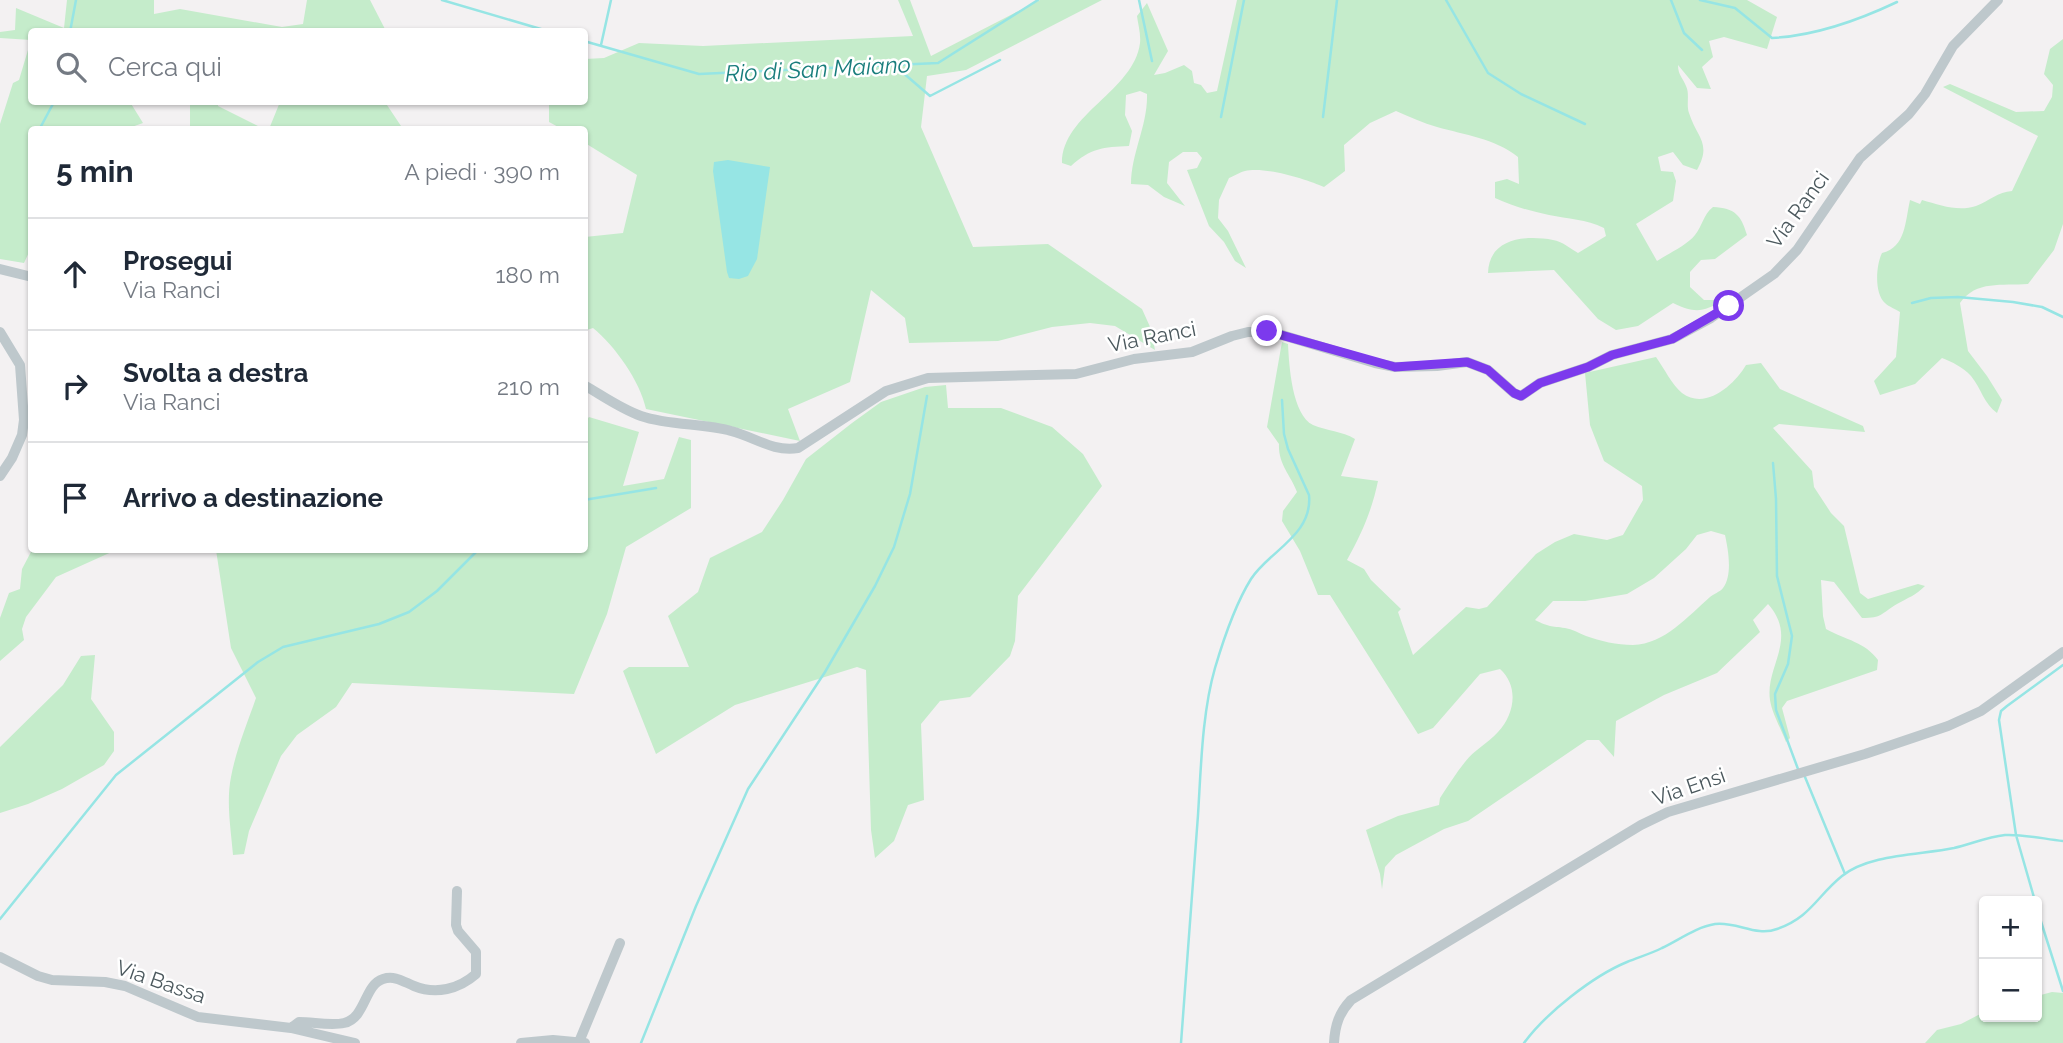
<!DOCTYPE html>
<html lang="it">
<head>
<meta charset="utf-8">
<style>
  body { margin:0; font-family:Raleway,sans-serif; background:#f2f2f3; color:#1f2937 }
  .controls { position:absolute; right:21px; bottom:21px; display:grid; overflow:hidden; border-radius:7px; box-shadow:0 2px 5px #0004 }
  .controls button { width:63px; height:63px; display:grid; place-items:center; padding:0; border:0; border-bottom:2px solid #e0e1e3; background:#fff; color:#1f2937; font:35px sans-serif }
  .stop { position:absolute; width:21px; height:21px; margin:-16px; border:5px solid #7c3aed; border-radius:50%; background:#fff }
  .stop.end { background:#7c3aed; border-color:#fff; box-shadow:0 2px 7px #0008 }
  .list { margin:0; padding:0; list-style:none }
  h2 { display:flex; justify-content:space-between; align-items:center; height:91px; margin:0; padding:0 28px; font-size:30px }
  h2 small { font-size:23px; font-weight:400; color:#747a83 }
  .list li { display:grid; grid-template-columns:46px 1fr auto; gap:21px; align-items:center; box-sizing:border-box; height:112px; padding:0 28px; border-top:2px solid #e0e1e3 }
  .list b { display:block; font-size:26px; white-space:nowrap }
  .list p { margin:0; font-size:23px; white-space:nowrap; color:#747a83 }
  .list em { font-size:23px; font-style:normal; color:#747a83 }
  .icon { flex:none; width:38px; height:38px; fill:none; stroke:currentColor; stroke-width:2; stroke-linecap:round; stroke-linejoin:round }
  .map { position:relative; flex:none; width:2063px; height:1043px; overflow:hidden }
  .search { position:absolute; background:#fff; box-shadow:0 2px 5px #0004; left:28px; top:28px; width:560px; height:77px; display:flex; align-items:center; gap:18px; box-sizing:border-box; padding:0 24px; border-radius:7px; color:#747a83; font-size:26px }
  .panel { position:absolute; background:#fff; box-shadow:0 2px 5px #0004; left:28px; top:126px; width:560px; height:427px; border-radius:7px }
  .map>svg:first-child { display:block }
</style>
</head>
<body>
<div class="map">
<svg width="2063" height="1043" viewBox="0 0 2063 1043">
  <rect width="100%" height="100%" fill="#f3f1f2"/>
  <path fill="#c5eccb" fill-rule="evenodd" d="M 67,0 L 154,0 L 154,14 L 180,9 L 282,27 L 303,24 L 307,0 L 370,0 L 386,31 L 32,32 L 32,102 L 130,102 L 143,123 L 126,129 L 32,130 L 31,153 L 29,154 L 32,161 L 31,248 L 24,263 L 0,259 L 0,124 L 13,83 L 19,80 L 31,40 L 0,38 L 0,32 L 15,30 L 16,8 L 64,28 Z
    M 898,0 L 910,0 L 931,56 L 1040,0 L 1102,0 L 966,70 L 927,76 L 921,127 L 973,247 L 1048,244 L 1142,309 L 1151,329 L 1155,350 L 1115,326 L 1090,323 L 1052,327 L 998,341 L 909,343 L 905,318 L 871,290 L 850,382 L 788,409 L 800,441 L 646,409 C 640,381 615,346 593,328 L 584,331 L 585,237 L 623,233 L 637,175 L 585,143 L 584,130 L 562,129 L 549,122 L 549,102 L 584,102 L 585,59 L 604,58 L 639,43 L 703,46 L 913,36 Z
    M 1237,0 L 1747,0 L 1777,17 L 1767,49 L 1724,37 L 1709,41 L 1713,57 L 1702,67 L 1711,89 L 1697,88 L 1678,65 C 1678,75 1683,78 1686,86 C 1690,94 1686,105 1689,113 C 1697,138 1712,143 1697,170 L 1683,165 L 1673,152 L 1658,157 L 1661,171 L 1673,172 L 1676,181 L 1673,201 L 1636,224 L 1657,261 C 1669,253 1686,246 1695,235 C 1703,225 1703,215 1713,207 C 1735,208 1741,215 1747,235 L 1715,259 L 1701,260 L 1690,272 L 1690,287 L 1704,300 L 1724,300 C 1703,312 1696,314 1673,303 L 1638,326 L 1616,330 L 1598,319 L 1554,270 L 1488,273 C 1489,238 1525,235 1553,240 C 1562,241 1571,249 1578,253 L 1606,236 L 1604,228 C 1586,219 1568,219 1549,215 C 1530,211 1512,206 1495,198 L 1495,182 L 1507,179 L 1519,184 L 1518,157 C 1494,138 1465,135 1437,127 C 1423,123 1410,117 1396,111 L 1370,123 L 1344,145 L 1345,171 L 1324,187 C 1307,179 1264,166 1245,171 C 1240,172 1234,176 1229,178 L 1219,200 L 1218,218 L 1228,231 L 1246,268 L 1235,261 L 1224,242 L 1209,226 L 1187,170 L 1197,168 L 1202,158 L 1197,152 L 1183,152 L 1169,162 L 1167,183 L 1185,206 L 1164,197 L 1148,185 L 1131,184 C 1131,153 1148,125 1147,94 L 1140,91 L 1126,95 L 1125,115 L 1132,131 L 1129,146 C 1103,147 1091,148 1071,166 L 1062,163 C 1062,114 1134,91 1140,43 C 1141,34 1138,24 1137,16 L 1147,3 L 1168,51 L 1154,75 L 1165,73 L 1184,65 L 1192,71 L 1194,83 L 1201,85 L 1207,93 L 1217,91 Z
    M 2063,39 L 2063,224 L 2054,250 L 2028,284 C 2002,286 1976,280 1960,303 L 1968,351 L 1987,376 L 2002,400 L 1997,413 C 1984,404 1981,388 1971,376 C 1963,367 1952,362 1942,358 L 1915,384 L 1880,395 L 1874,381 L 1896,357 L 1900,312 C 1896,309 1889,307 1885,303 C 1874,293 1876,265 1882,253 C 1906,247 1905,222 1910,200 L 1920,204 L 1922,200 C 1940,205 1958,212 1976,206 C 1989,201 1998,192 2012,191 L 2038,136 L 1943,87 L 1950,84 L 2016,112 L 2044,111 L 2052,97 L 2053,85 L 2044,74 L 2050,49 Z
    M 190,102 L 218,102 L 218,106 L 264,129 L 190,129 Z
    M 280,102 L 385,102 L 403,129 L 269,129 Z
    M 1282,342 L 1288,344 C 1289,365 1292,415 1313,425 C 1327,431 1342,431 1355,439 L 1341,476 L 1378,481 C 1372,510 1362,533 1347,560 L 1364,569 L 1371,580 L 1401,609 L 1398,612 L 1413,655 L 1466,607 L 1479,609 L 1487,607 L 1536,554 L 1555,542 L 1574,534 L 1607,540 L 1623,535 L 1643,500 L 1642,486 L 1604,461 L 1590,425 L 1585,373 L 1656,357 C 1664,368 1672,385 1682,393 C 1706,411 1735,384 1746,365 L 1761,363 L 1780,389 L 1863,426 L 1865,432 L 1779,424 L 1773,428 L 1812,471 L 1814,487 L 1831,513 L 1844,526 L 1860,593 L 1868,599 L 1918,584 L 1925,586 C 1915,596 1909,597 1897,604 C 1880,614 1883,618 1862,618 L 1834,582 L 1821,580 L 1823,616 L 1826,629 C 1846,640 1865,642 1878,660 L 1877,670 L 1787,701 L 1782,708 L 1790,738 L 1786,742 C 1781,729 1772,713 1770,700 C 1765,666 1799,639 1768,604 L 1753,620 L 1760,632 L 1717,673 L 1664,695 L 1616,721 L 1614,757 L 1599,740 L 1587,740 L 1468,821 L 1444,829 L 1396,855 L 1385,867 L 1382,889 L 1380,874 L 1366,830 L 1398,816 L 1439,805 L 1440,798 C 1448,786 1456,773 1465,762 C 1474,750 1488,743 1498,732 C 1515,714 1519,686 1500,669 L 1480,674 L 1433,728 L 1418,734 L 1330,595 L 1318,595 L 1300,551 L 1282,521 L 1283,511 L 1297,492 C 1290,474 1278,464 1279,444 L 1267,427 ZM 1711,531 L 1725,535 C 1728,549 1733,575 1723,588 C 1720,592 1713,594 1710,597 C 1688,616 1665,644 1633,645 C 1617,645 1600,641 1586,636 C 1579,633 1572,629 1565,628 C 1551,626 1549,627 1535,620 L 1553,601 L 1585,601 L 1627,594 L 1654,578 L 1686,549 L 1697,535 Z
    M 946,385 L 948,408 L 1001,408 L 1052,427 L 1083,454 L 1102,486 L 1018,596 L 1015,641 L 1010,656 L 970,697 L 940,701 L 921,724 L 924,800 L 908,805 L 894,841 L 875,858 L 871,830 L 866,670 L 857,667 L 735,705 L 656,754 L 623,671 L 629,667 L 689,667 L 668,616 L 698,592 L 710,558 L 762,532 L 783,500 L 806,459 L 852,423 L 881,402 L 925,387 Z
    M 589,417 L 639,432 L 623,486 L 664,479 L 679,437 L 691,440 L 691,508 L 626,547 L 607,614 L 574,694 L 352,683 L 336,707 L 297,735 L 281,756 L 249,831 L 244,854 L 233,855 C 231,830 226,802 231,777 C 236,750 247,724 256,698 L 231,648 L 216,550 L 584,550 L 584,423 Z
    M 32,550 L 116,550 L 56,577 L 26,617 L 22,629 L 24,640 L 0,661 L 0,618 L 9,593 L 20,589 L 22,569 Z
    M 95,655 L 91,699 L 114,732 L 114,751 L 104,765 L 62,789 L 28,804 L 0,813 L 0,747 L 63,685 L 81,656 Z
    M 2052,992 L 2063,993 L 2063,1043 L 1925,1043 L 1937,1030 L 1961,1024 L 1984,1012 L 1984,1017 L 2037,1017 L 2037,996 Z"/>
  <path fill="#96e5e4" d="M 728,160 L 770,167 L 757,259 L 748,276 L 739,279 L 729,278 L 727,272 L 713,171 L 714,162 Z"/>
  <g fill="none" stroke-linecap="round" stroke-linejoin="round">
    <path stroke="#96e5e4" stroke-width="2.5" d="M 442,0 L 551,32
      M 1139,0 L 1152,61
      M 1446,0 L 1488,73 L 1521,94 L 1585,124
      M 1671,0 L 1684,33 L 1702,50
      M 1700,0 L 1735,8 L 1772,38 C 1813,36 1859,20 1897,2
      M 70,32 L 76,0
      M 584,41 L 699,74 L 938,63 L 1038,0
      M 601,45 L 611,0
      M 894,65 L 930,96 L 1000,60
      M 1221,117 L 1244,0
      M 1323,117 L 1337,0
      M 39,130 L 54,102
      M 1912,303 L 1931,298 L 1958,297 L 2013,302 L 2042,307 L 2063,317
      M 1773,463 L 1776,499 L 1777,576 L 1792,636 L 1788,664 L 1775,694 L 1776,710 L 1798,769
      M 584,500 L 656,488
      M 1805,777 L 1845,874
      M 2035,901 L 2016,835 L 1999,720 L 2001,711 L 2007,706 L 2063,665
      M 2037,909 L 2063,991
      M 0,919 L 116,775 L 258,662 L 283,647 L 379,624 L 409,612 L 437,591 L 478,550
      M 641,1043 L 696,906 L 748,789 L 825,672 L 875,586 L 894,547 L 910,494 L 927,396
      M 1181,1043 C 1186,967 1192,891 1198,815 C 1201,768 1202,713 1215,668 C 1223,641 1236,603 1251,579 C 1269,551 1313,535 1309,495 L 1288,449 L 1284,434 L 1282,400
      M 1524,1043 C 1546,1013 1593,976 1627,962 C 1639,957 1650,954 1662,948 C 1679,940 1696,927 1715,924 C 1736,921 1756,937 1777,929 C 1811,917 1817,896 1842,876 C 1869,854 1920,855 1954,848 C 1971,844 1987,837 2005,835 C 2024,834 2044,839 2063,841"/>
    <path stroke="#bec8cc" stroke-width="10" d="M 0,269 L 32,277
      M 0,332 L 20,365 L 24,420 L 22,435 L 12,458 L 0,476
      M 584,385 C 603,396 621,409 641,416 C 670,426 704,423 731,431 C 755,437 772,452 798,448 L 886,391 L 928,378 L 1076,374 L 1134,359 L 1192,352 L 1232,336 L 1248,332 L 1272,332 L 1375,363 L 1395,367 L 1437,366 L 1467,362 L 1488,370 L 1514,393 L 1521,396 L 1540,383 L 1588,367 L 1612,355 L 1672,339 L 1711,318 L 1774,274 L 1797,250 L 1860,158 L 1909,114 L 1925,94 L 1953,46 L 1998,0
      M 0,957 L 38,976 L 52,980 L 105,982 L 125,986 L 198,1017 L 291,1028 L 355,1043
      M 291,1028 L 299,1022 C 313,1022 331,1026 344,1023 C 366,1018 364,985 383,979 C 395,975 404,982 414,986 C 436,995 459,989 476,974 L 476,952 L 458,931 L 456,925 L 457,891
      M 579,1042 L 620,943
      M 521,1043 L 553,1040 L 585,1043
      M 1334,1043 C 1335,1025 1339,1013 1351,1000 L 1641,825 L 1668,812 L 1865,754 L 1948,726 L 1981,711 L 2063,652"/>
  </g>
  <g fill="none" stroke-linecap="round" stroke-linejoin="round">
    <path stroke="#7c3aed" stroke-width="9" d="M 1267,331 L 1395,367 L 1467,362 L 1488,370 L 1514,393 L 1521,396 L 1540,383 L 1588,367 L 1612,355 L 1672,339 L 1729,306"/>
  </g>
  <g text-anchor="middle" stroke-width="5" stroke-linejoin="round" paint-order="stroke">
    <g font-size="21" fill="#4b585d" stroke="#fff">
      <text transform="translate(1798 210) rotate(-54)" y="7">Via Ranci</text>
      <text transform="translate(1152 337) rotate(-11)" y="7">Via Ranci</text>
      <text transform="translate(1689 787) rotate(-19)" y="7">Via Ensi</text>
      <text transform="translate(161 982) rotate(19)" y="7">Via Bassa</text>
    </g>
    <g font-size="23" font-style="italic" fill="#187d7c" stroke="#fff">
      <text transform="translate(818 69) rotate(-3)" y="8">Rio di San Maiano</text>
    </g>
  </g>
</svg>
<div class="controls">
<button>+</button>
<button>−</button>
</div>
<div class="stop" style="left:1729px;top:306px"></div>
<div class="stop end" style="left:1267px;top:331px"></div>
<div class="search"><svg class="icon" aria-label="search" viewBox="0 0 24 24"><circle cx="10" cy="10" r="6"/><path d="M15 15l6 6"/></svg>Cerca qui</div>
<section class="panel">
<h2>5 min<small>A piedi · 390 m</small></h2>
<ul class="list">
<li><svg class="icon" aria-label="ahead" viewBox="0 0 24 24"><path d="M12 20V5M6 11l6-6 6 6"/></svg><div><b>Prosegui</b><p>Via Ranci</p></div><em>180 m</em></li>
<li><svg class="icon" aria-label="right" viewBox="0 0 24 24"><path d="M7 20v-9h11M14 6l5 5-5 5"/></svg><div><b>Svolta a destra</b><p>Via Ranci</p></div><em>210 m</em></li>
<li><svg class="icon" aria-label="arrive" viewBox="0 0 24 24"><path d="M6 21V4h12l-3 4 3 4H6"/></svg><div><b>Arrivo a destinazione</b></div></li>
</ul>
</section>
</div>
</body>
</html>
